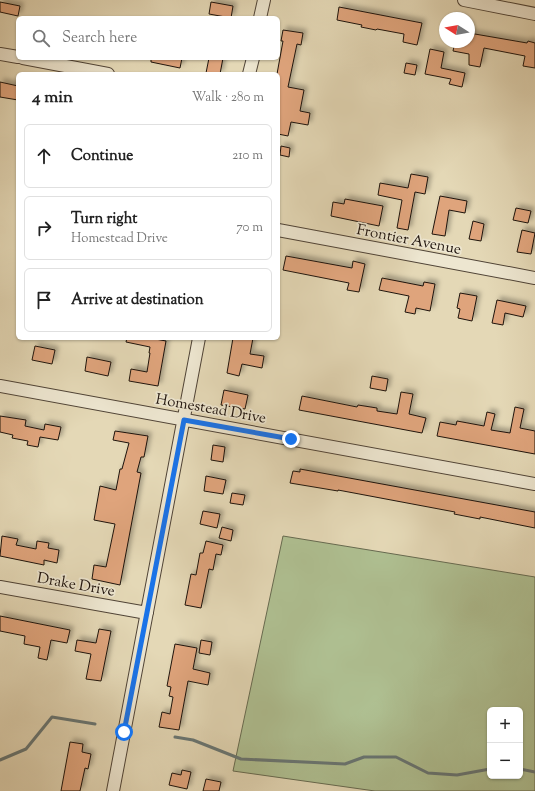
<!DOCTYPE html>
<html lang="en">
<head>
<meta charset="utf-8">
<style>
  body { margin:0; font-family:"Sorts Mill Goudy",serif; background:#f2f2f2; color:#222 }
  .controls { position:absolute; right:12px; bottom:12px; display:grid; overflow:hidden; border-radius:6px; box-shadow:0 1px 3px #0004 }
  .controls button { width:36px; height:36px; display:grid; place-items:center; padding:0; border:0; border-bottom:1px solid #e0e0e0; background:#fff; color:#222; font:20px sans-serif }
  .compass { position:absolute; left:439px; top:12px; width:36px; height:36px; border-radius:50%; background:#fff; box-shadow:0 1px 3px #0004; rotate:281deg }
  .stop { position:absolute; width:12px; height:12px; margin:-9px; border:3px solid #1a73e8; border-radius:50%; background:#fff }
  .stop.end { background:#1a73e8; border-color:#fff; box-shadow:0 1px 4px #0008 }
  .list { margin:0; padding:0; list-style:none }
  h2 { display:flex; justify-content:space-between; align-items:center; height:52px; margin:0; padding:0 16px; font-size:17px }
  h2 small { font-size:13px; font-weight:400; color:#767676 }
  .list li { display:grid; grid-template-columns:26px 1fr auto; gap:12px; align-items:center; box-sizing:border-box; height:64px; margin:0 8px 8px; padding:0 8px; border:1px solid #e0e0e0; border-radius:6px }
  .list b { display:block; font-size:15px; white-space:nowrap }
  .list p { margin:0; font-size:13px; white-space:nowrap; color:#767676 }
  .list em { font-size:13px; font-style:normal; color:#767676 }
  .icon { flex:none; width:22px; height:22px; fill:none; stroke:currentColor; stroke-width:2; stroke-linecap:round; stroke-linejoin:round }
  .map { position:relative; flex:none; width:535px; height:791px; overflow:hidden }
  .search { position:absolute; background:#fff; box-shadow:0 1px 3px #0004; left:16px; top:16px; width:264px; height:44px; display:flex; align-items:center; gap:10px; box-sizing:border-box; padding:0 14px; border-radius:6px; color:#767676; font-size:15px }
  .panel { position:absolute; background:#fff; box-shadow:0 1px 3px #0004; left:16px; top:72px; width:264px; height:268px; border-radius:6px }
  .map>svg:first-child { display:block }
</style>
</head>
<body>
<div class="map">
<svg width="535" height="791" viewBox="0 0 535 791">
  <defs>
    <filter id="shadow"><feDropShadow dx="3.5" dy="-3.5" stdDeviation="2" flood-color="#0004"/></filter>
  </defs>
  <rect width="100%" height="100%" fill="#e4d8b6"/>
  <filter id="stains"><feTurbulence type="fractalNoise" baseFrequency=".005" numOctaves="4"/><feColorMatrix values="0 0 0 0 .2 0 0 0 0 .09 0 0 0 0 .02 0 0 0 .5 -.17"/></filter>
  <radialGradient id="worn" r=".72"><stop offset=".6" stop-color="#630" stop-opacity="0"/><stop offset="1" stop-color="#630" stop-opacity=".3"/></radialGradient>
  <path fill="#afc092" stroke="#666a50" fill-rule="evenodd" d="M 283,536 L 535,577 L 535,791 L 375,791 L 233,771 ZM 490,710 L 520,710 L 520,776 L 490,776 Z"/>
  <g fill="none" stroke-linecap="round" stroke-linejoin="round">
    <path stroke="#687674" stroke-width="3" d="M 175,737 L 193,740 L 241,759 L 345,764 L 364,757 L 396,757 L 428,773 L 457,775 L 490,769
      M 0,760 L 26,749 L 52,717 L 95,724
      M 520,769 L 535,772"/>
  </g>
  <path fill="#dfa47b" stroke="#1e130d" filter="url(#shadow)" d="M 0,2 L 20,6 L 18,16 L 0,12 Z
    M 211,2 L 233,6 L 231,18 L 209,14 Z
    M 339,7 L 422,23 L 417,45 L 403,42 L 404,34 L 377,29 L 376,30 L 361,27 L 362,25 L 337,20 Z
    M 283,30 L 303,33 L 301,45 L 297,44 L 288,87 L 304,90 L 300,111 L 310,113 L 308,125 L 291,122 L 288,136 L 278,134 L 278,74 L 277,74 L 283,41 L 281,41 Z
    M 469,33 L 527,43 L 528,41 L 535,43 L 535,68 L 523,66 L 525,56 L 484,48 L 480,67 L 469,65 L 469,54 L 453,51 L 455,42 L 469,42 Z
    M 430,49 L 444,52 L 441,68 L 465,73 L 462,87 L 449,84 L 451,79 L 425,74 Z
    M 151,58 L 182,58 L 180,68 L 151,62 Z
    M 209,58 L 223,58 L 220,74 L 206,73 Z
    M 406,63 L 417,65 L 415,75 L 404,73 Z
    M 0,82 L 18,86 L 18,100 L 0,97 Z
    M 281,146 L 290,148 L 289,157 L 280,155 Z
    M 411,174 L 428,177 L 425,194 L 415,192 L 408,230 L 397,228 L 402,200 L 378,195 L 380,183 L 408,188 Z
    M 440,196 L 467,201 L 465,213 L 449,210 L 445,236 L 432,234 Z
    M 345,199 L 383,206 L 379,226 L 331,216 L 333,202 L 344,204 Z
    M 516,208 L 531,211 L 528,223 L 513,220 Z
    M 473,221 L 484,224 L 481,241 L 469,239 Z
    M 522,230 L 535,233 L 531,254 L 517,252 Z
    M 286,256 L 352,268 L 353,261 L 365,264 L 359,292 L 347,290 L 349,283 L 283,270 Z
    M 382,278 L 423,286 L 424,282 L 435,284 L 430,311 L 416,308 L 415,314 L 405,312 L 409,296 L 379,290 Z
    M 460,293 L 477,296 L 472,321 L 458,318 L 460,309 L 457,308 Z
    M 497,300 L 526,306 L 523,317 L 505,313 L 503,325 L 492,323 Z
    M 127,338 L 150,338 L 166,341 L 158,386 L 129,381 L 131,369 L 147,372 L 150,353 L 149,353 L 150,347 L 126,342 Z
    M 233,338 L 253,338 L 250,354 L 264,356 L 262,368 L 242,364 L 239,376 L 227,373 Z
    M 35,346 L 55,350 L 52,364 L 32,360 Z
    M 87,357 L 111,362 L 108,376 L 85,371 Z
    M 372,376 L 388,379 L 386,391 L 370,388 Z
    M 224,390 L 248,395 L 245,409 L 221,405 Z
    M 401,392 L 413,394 L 409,414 L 426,418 L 422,433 L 299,410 L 302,396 L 357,407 L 358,405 L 377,408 L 377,411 L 397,414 Z
    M 515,407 L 524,409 L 520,428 L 535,431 L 535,454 L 437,436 L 440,422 L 456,425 L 457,421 L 484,426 L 487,412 L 495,414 L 491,430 L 510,433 Z
    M 0,416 L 26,420 L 25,426 L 44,430 L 45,424 L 61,427 L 58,440 L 40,437 L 38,447 L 27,445 L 28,441 L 12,438 L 13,435 L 0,432 Z
    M 115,431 L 148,436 L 144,457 L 141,457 L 137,472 L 141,473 L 120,585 L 92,579 L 94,565 L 106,567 L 115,524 L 94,520 L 100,486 L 116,490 L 120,469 L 122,469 L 129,443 L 113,440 Z
    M 213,445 L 225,447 L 223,462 L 211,460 Z
    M 300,469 L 535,512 L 535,528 L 480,517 L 480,519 L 454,514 L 455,512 L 338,490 L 338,491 L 290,483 L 293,471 L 300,472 Z
    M 206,476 L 226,480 L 223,494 L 204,491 Z
    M 232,493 L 245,495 L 243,505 L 230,503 Z
    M 203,511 L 220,514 L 217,528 L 200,524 Z
    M 222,527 L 233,530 L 231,541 L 219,538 Z
    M 2,536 L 18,539 L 16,545 L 36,549 L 37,541 L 49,543 L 48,548 L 59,550 L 57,563 L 44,560 L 44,565 L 0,556 Z
    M 206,541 L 223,545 L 221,555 L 216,554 L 213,570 L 209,569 L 201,608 L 185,605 L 191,574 L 196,575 L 200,553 L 203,553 Z
    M 0,616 L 70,630 L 67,643 L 51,640 L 47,660 L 38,658 L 40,647 L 24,644 L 25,636 L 0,631 Z
    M 99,629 L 111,631 L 101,681 L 86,679 L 91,654 L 75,651 L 77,640 L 96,643 Z
    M 201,640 L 212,642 L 210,655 L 199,653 Z
    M 175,644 L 197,648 L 193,669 L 210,673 L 208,685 L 188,681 L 179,730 L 159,727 L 162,712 L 170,714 L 173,697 L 169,696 L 171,687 L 167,686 Z
    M 70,742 L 83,744 L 82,752 L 91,754 L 88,769 L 85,768 L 80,791 L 61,791 Z
    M 182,770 L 191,772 L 187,789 L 169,785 L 172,773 L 181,775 Z
    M 206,779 L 221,782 L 219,791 L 203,791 Z"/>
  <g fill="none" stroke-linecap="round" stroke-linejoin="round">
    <defs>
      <path id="minor" d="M 464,0 L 535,14
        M 260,18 L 264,0
        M 0,54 L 18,57
        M 23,58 L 108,74
        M 249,74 L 253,58
        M 278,230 L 535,278
        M 0,386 L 535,484
        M 0,587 L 147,613
        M 113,791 L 199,338"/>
    </defs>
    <use href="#minor" stroke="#504437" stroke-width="14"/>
    <use href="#minor" stroke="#ede6d0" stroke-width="12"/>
  </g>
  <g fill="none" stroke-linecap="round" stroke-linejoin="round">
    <path stroke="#1a73e8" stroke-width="5" d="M 124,732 L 184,420 L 291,439"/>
  </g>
  <g text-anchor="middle" stroke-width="3.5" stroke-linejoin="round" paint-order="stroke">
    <g font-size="15" fill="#1e130d" stroke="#ede6d0">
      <text transform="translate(409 239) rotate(11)" y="5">Frontier Avenue</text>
      <text transform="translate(211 408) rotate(10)" y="5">Homestead Drive</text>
      <text transform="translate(76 584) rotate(10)" y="5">Drake Drive</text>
    </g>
  </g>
  <rect width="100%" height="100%" filter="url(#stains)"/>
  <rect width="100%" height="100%" fill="url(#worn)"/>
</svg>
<div class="controls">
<button>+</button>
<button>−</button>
</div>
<svg class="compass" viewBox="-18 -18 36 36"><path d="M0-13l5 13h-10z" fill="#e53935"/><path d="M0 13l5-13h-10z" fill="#767676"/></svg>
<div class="stop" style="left:124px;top:732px"></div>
<div class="stop end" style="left:291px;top:439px"></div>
<div class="search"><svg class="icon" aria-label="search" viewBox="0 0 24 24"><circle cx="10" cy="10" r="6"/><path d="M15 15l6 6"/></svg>Search here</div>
<section class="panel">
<h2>4 min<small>Walk · 280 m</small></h2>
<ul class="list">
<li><svg class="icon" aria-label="ahead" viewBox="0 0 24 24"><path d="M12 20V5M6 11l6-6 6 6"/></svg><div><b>Continue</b></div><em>210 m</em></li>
<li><svg class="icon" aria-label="right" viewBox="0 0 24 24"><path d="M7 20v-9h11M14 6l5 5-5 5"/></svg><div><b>Turn right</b><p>Homestead Drive</p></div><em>70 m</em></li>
<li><svg class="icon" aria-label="arrive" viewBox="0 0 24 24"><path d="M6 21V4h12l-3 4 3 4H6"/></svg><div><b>Arrive at destination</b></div></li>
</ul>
</section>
</div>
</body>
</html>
